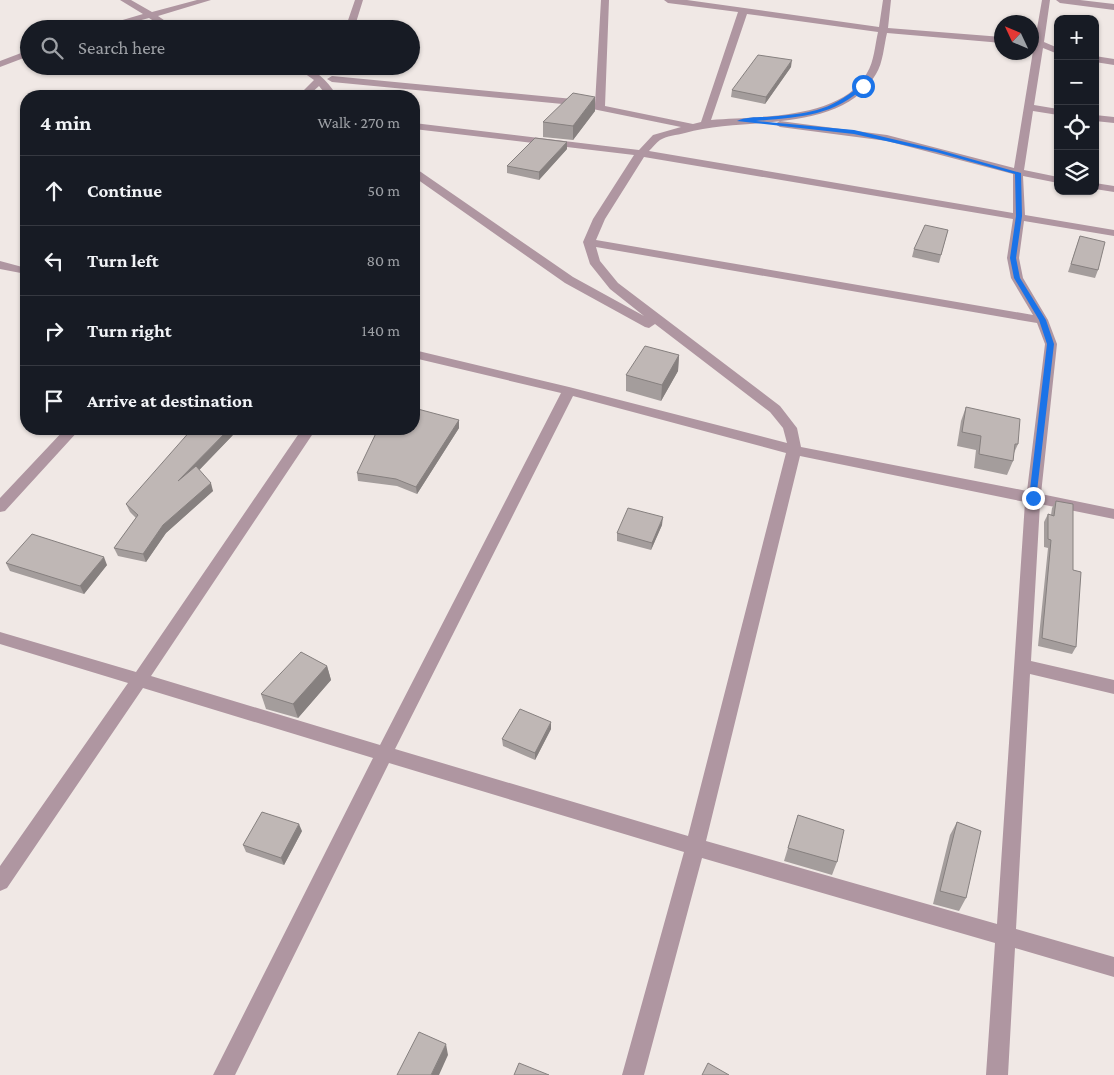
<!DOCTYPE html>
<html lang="en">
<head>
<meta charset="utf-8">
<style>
  body { margin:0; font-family:"Crimson Pro",serif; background:#20242c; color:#f1f3f6 }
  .controls { position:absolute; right:15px; top:15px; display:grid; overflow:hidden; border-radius:10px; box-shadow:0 1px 4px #0004 }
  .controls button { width:45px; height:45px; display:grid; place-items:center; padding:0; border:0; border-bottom:1px solid #363941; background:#171b24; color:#f1f3f6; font:25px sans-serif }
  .compass { position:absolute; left:994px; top:15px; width:45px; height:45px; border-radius:50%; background:#171b24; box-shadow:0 1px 4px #0004; rotate:314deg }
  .stop { position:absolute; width:15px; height:15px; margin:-11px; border:4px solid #1a73e8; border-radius:50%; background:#fff }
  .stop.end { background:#1a73e8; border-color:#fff; box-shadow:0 1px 5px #0008 }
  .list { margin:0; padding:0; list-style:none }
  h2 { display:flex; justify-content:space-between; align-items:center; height:65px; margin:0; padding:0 20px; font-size:21px }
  h2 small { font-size:16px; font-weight:400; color:#9ea1a6 }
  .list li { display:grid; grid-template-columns:32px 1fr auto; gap:15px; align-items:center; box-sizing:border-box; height:70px; padding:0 20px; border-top:1px solid #363941 }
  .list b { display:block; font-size:19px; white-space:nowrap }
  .list em { font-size:16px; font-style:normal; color:#9ea1a6 }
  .icon { flex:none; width:28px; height:28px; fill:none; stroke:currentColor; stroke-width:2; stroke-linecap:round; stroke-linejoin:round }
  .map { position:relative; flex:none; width:1114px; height:1075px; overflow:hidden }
  .search { position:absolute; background:#171b24; box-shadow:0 1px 4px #0004; left:20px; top:20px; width:400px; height:55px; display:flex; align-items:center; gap:12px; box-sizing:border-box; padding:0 18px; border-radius:28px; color:#9ea1a6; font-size:19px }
  .panel { position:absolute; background:#171b24; box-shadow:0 1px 4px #0004; left:20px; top:90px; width:400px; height:345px; border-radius:20px }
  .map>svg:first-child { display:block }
</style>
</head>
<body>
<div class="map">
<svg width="1114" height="1075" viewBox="0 0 1114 1075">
  <rect width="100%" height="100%" fill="#f0e8e5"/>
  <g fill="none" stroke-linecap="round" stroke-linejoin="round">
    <path fill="#af96a1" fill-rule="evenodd" d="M 120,0 L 131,0 L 152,12 L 197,0 L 211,0 L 158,16 L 177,29 L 166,29 L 149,18 L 107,29 L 92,29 L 143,14 Z
      M 355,0 L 363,0 L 354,29 L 345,29 Z
      M 601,0 L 609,0 L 605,106 L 693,124 L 701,122 L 738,12 L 668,3 L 664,0 L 687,0 L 879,27 L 883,0 L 891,0 L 888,28 L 1002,37 L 1002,43 L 887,33 C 884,45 883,63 876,74 C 841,135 744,116 685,133 C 677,135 666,136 660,140 C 656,143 652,148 649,151 L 1013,213 L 1013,174 L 887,141 L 780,127 L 775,124 L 780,121 L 887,135 L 1014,168 L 1034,45 L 1032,45 L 1032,39 L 1035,40 L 1042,0 L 1050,0 L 1044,42 L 1058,48 L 1058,54 L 1043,48 L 1034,105 L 1058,109 L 1058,115 L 1033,111 L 1024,170 L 1058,177 L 1058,183 L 1023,176 L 1025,215 L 1114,230 L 1114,236 L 1024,221 L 1019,258 L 1023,278 L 1048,320 L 1057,344 L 1041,494 L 1114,509 L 1114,519 L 1040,504 L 1031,661 L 1114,680 L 1114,694 L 1030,674 L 1016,929 L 1114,957 L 1114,977 L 1015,948 L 1008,1075 L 986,1075 L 995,943 L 702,858 L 644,1075 L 622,1075 L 684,852 L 389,763 L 235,1075 L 213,1075 L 373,758 L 143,688 L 7,888 L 0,891 L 0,866 L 128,683 L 0,644 L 0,632 L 136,672 L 302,429 L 316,429 L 151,676 L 380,745 L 561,393 L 414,358 L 414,350 L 569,387 L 787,443 L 783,428 L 770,412 L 655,324 L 649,328 L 645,327 L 565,283 L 414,177 L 414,169 L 418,170 L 573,277 L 644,316 L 610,289 L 590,264 L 583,242 L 593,219 L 634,155 L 414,129 L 414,123 L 639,150 L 653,135 L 681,127 L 573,105 L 332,82 L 327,79 L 332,76 L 573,99 L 595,104 ZM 747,14 L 878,32 C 875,45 874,62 867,73 C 842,120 758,116 711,120 ZM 644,157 L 1013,219 L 1007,258 L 1011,278 L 1033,315 L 596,240 L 605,219 ZM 596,247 L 1037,323 L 1045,344 L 1027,491 L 801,447 L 797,428 L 780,406 L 618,283 L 600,261 ZM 573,396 L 786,453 L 688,836 L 395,749 ZM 800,456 L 1025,502 L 997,924 L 706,841 Z
      M 1056,0 L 1080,0 L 1114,4 L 1114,10 L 1060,3 Z
      M 29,50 L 29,56 L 0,67 L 0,61 Z
      M 1095,56 L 1114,59 L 1114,65 L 1095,62 Z
      M 294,66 C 314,66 327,80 337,96 L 327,96 L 319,86 L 308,96 L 298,96 L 314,80 Z
      M 1095,115 L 1114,117 L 1114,123 L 1095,121 Z
      M 1095,183 L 1114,186 L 1114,192 L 1095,189 Z
      M 0,261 L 26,268 L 26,274 L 0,269 Z
      M 65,429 L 80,429 L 5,511 L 0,512 L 0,498 Z"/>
  </g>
  <path fill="#a49d9c" d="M 791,67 L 765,104 L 731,97 L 732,90 Z
    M 595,97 L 595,111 L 573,140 L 543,137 L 543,122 Z
    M 567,149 L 539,180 L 507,173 L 507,166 Z
    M 948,230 L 939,263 L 912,257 L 914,249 Z
    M 1080,236 L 1098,270 L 1095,278 L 1068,272 Z
    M 679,355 L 678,371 L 661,401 L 626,391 L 626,375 Z
    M 966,407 L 1018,444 L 1014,453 L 1013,461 L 1007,475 L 974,468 L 976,450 L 957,446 L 961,421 Z
    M 459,420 L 459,428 L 417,494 L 397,486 L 358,481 L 357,473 Z
    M 233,435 L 199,470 L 213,491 L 166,533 L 146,562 L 118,556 L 114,548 L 136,518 L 130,512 L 126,504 Z
    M 1056,501 L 1073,570 L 1076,647 L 1072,654 L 1038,646 L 1048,548 L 1044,547 L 1044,522 L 1048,514 L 1051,515 L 1052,508 Z
    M 662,525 L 651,550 L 617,541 L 617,533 Z
    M 6,563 L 107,565 L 84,594 L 10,571 Z
    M 327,666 L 331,680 L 298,718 L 266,709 L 261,694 Z
    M 551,729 L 535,760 L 503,746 L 502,739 Z
    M 798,815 L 837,862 L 832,875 L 784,861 Z
    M 957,822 L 966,898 L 959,911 L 933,904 L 950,835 Z
    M 302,831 L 284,865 L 246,852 L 243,845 Z"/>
  <path fill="#86807f" d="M 792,60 L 791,67 L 765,104 L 766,97 Z
    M 595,97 L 595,111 L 573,140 L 573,126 Z
    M 567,142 L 567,149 L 539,180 L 539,172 Z
    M 679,355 L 678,371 L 661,401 L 662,385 Z
    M 459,420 L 459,428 L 417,494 L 416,487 Z
    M 229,429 L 231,429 L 233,435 L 181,489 L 178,481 Z
    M 211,483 L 213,491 L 166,533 L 146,562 L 143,554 L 163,525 Z
    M 663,517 L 662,525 L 651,550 L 652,543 Z
    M 104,557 L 107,565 L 84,594 L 80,586 Z
    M 327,666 L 331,680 L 298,718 L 293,704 Z
    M 551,722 L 551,729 L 535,760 L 535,753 Z
    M 299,824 L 302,831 L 284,865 L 281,858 Z
    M 446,1044 L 448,1055 L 439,1075 L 431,1075 Z"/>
  <path fill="#bfb7b5" stroke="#86807f" d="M 758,55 L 792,60 L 766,97 L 732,90 Z
    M 573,93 L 595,97 L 573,126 L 543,122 Z
    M 535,138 L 567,142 L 539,172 L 507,166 Z
    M 925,225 L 948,230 L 941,255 L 914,249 Z
    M 1080,236 L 1105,242 L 1098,270 L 1071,264 Z
    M 645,346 L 679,355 L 662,385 L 626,375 Z
    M 966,407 L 1020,419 L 1018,444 L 1015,444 L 1013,461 L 979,454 L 981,436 L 962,432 Z
    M 414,408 L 459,420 L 416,487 L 396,479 L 357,473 L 378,429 L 414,429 Z
    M 192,429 L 229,429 L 178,481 L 196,466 L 211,483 L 163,525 L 143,554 L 114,548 L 138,515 L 126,504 Z
    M 1056,501 L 1073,504 L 1073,570 L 1081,572 L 1076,647 L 1042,638 L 1051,540 L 1048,539 L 1048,514 L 1054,516 Z
    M 628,508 L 663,517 L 652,543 L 617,533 Z
    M 32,534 L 104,557 L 80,586 L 6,563 Z
    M 301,652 L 327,666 L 293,704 L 261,694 Z
    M 520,709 L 551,722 L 535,753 L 502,739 Z
    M 262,812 L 299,824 L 281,858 L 243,845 Z
    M 798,815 L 844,830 L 837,862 L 788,848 Z
    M 957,822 L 981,831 L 966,898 L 940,891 Z
    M 419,1032 L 446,1044 L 431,1075 L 397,1075 Z
    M 519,1063 L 549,1075 L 514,1075 Z
    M 708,1063 L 729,1075 L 702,1075 Z"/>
  <path fill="#1a73e8" d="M 861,85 L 865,86 C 834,117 797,117 756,121 L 854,130 L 939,150 L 1021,173 L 1022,216 L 1016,258 L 1020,278 L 1046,320 L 1054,344 L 1036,500 L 1033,501 L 1029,498 L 1047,344 L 1039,320 L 1014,278 L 1010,258 L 1016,216 L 1015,174 L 936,152 L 854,134 L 737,121 C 745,117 758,117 767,117 C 809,113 827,113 861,85 Z"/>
</svg>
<div class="controls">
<button>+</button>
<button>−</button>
<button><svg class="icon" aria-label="locate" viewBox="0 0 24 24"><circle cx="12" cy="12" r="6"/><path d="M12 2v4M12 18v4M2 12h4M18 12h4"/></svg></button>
<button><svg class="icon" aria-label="layers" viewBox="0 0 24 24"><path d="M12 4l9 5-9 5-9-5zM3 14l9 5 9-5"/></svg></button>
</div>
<svg class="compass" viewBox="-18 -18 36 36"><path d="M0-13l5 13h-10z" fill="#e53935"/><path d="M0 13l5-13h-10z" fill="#9ea1a6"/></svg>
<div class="stop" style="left:863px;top:86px"></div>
<div class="stop end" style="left:1033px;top:498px"></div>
<div class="search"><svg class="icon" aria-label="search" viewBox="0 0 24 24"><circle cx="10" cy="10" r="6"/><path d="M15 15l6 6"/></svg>Search here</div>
<section class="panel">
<h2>4 min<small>Walk · 270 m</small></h2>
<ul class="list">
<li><svg class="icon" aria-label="ahead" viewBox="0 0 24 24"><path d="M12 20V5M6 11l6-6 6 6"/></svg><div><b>Continue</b></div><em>50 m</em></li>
<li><svg class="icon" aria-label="left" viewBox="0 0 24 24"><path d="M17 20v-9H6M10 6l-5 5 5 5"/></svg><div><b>Turn left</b></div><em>80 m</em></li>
<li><svg class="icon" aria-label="right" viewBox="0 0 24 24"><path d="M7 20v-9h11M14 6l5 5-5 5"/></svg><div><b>Turn right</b></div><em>140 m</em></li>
<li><svg class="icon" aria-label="arrive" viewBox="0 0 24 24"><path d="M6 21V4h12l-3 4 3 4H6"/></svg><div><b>Arrive at destination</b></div></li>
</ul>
</section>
</div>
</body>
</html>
